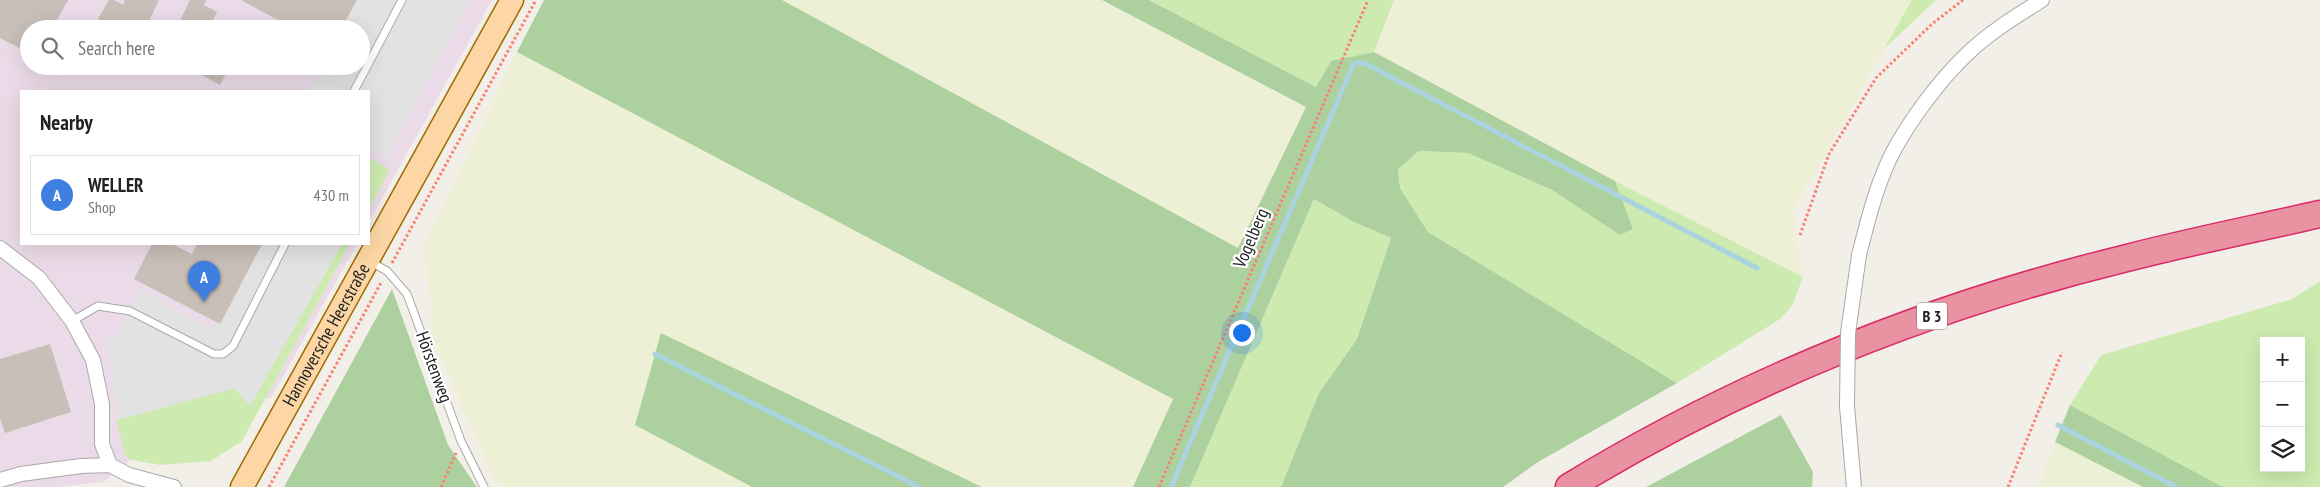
<!DOCTYPE html>
<html lang="en">
<head>
<meta charset="utf-8">
<style>
  body { margin:0; font-family:"PT Sans Narrow",sans-serif; background:#f2f2f2; color:#222 }
  .controls { position:absolute; right:15px; bottom:15px; display:grid; overflow:hidden; border-radius:0px; box-shadow:0 5px 20px #0002 }
  .controls button { width:45px; height:45px; display:grid; place-items:center; padding:0; border:0; border-bottom:1px solid #e0e0e0; background:#fff; color:#222; font:25px sans-serif }
  .you { position:absolute; left:1241px; top:332px; width:18px; height:18px; margin:-12px; border:4px solid #fff; border-radius:50%; background:#1a73e8; box-shadow:0 0 0 8px #1a73e833 }
  .badge { display:grid; place-items:center; width:32px; height:32px; border-radius:50%; background:#d40000; color:#fff; font-size:16px; font-weight:700 }
  .pin { position:absolute; translate:-50% -41px; filter:drop-shadow(0 1px 2px #0008) }
  .pin::after { content:''; position:absolute; top:26px; width:18px; height:15px; background:inherit; clip-path:polygon(0 0,100% 0,50% 100%) }
  .list { margin:0; padding:0; list-style:none }
  h2 { display:flex; justify-content:space-between; align-items:center; height:65px; margin:0; padding:0 20px; font-size:21px }
  h2 small { font-size:16px; font-weight:400; color:#767676 }
  .list li { display:grid; grid-template-columns:32px 1fr auto; gap:15px; align-items:center; box-sizing:border-box; height:80px; margin:0 10px 10px; padding:0 10px; border:1px solid #e0e0e0; border-radius:0px }
  .list b { display:block; font-size:19px; white-space:nowrap }
  .list p { margin:0; font-size:16px; white-space:nowrap; color:#767676 }
  .list em { font-size:16px; font-style:normal; color:#767676 }
  .icon { flex:none; width:28px; height:28px; fill:none; stroke:currentColor; stroke-width:2; stroke-linecap:round; stroke-linejoin:round }
  .map { position:relative; flex:none; width:2320px; height:487px; overflow:hidden }
  .search { position:absolute; background:#fff; box-shadow:0 5px 20px #0002; left:20px; top:20px; width:350px; height:55px; display:flex; align-items:center; gap:12px; box-sizing:border-box; padding:0 18px; border-radius:28px; color:#767676; font-size:19px }
  .panel { position:absolute; background:#fff; box-shadow:0 5px 20px #0002; left:20px; top:90px; width:350px; height:155px; border-radius:0px }
  .map>svg:first-child { display:block }
</style>
</head>
<body>
<div class="map">
<svg width="2320" height="487" viewBox="0 0 2320 487">
  <rect width="100%" height="100%" fill="#f2efe9"/>
  <path fill="#ebdbe8" fill-rule="evenodd" d="M 0,0 L 492,0 L 369,222 L 369,91 L 21,91 L 21,244 L 357,244 L 271,398 L 200,404 L 103,482 L 56,487 L 0,487 ZM 29,29 L 361,29 L 361,66 L 29,66 Z"/>
  <path fill="#eef0d5" d="M 782,0 L 1102,0 L 1306,107 L 1238,248 Z
    M 1394,0 L 1912,0 L 1793,211 L 1803,277 L 1615,181 L 1374,52 Z
    M 517,52 L 1173,399 L 1133,487 L 982,487 L 661,333 L 635,425 L 752,487 L 503,487 L 494,480 L 429,328 L 432,313 L 423,247 Z
    M 2055,442 L 2143,487 L 2038,487 Z"/>
  <path fill="#cdebb0" fill-rule="evenodd" d="M 1149,0 L 1394,0 L 1374,52 L 1331,61 L 1316,87 Z
    M 1912,0 L 1936,0 L 1884,49 Z
    M 1419,151 L 1468,153 L 1552,190 L 1620,234 L 1633,229 L 1615,181 L 1803,277 L 1792,306 L 1780,319 L 1677,383 L 1428,232 L 1400,188 L 1398,169 Z
    M 369,158 L 390,169 L 369,209 L 370,193 Z
    M 1314,199 L 1354,222 L 1391,238 L 1357,339 L 1319,393 L 1281,487 L 1190,487 Z
    M 342,244 L 350,244 L 242,441 L 211,461 L 160,465 L 132,460 L 125,455 L 117,420 L 235,388 L 250,405 Z
    M 2320,281 L 2320,487 L 2223,487 L 2070,405 L 2101,355 L 2292,299 ZM 2264,341 L 2301,341 L 2301,468 L 2264,468 Z"/>
  <path fill="#add19e" d="M 544,0 L 782,0 L 1238,248 L 1306,107 L 1102,0 L 1149,0 L 1316,87 L 1331,61 L 1374,52 L 1615,181 L 1633,229 L 1620,235 L 1552,190 L 1468,153 L 1419,151 L 1398,169 L 1400,188 L 1428,232 L 1677,383 L 1538,462 L 1503,487 L 1281,487 L 1319,393 L 1357,339 L 1391,238 L 1354,222 L 1314,199 L 1190,487 L 1133,487 L 1173,399 L 517,52 Z
    M 392,289 L 448,445 L 477,487 L 284,487 Z
    M 661,333 L 982,487 L 752,487 L 635,425 Z
    M 2070,405 L 2223,487 L 2143,487 L 2055,442 Z
    M 1781,415 L 1813,472 L 1812,487 L 1646,487 Z"/>
  <path fill="#e2e2e2" d="M 357,0 L 470,0 L 387,158 L 369,148 L 369,91 L 309,91 L 322,66 L 361,66 L 361,29 L 341,29 Z
    M 262,244 L 342,244 L 250,406 L 234,388 L 117,420 L 108,338 L 117,334 L 139,290 L 208,326 L 220,324 Z"/>
  <g fill="none" stroke-linecap="round" stroke-linejoin="round">
    <path stroke="#aad3df" stroke-width="5" d="M 655,354 L 919,487
      M 2058,425 L 2176,487
      M 1171,487 L 1354,63 L 1364,63 L 1757,268"/>
  </g>
  <path fill="#c7bfb8" d="M 0,0 L 68,0 L 52,29 L 29,29 L 29,53 L 0,38 Z
    M 109,0 L 114,0 L 123,5 L 125,0 L 159,0 L 150,19 L 167,29 L 116,29 L 98,19 Z
    M 190,0 L 206,0 L 204,5 L 217,12 L 209,29 L 176,29 Z
    M 241,0 L 357,0 L 341,29 L 294,29 Z
    M 185,66 L 230,66 L 220,85 Z
    M 152,244 L 172,244 L 192,254 L 197,244 L 262,244 L 220,324 L 134,279 Z
    M 50,344 L 71,412 L 5,433 L 0,418 L 0,359 Z"/>
  <g fill="none" stroke-linecap="round" stroke-linejoin="round">
    <defs>
      <path id="lane" d="M 354,91 L 402,0
        M 369,261 L 387,271 L 407,294 L 461,441 L 484,487
        M 72,321 L 98,306 L 130,311 L 214,354 L 223,354 L 233,346 L 285,244"/>
      <path id="street" d="M 0,248 L 39,278 L 72,321 L 93,360 L 102,404 L 102,444 L 110,465
        M 1859,255 C 1868,220 1877,182 1894,150 C 1911,119 1939,81 1965,56 C 1987,34 2016,16 2042,0
        M 1847,406 L 1854,487
        M 0,480 L 21,474 L 81,466 L 110,465 L 129,475 L 174,487"/>
      <g id="primary">
        <path id="s1" d="M 242,487 L 512,0"/>
      </g>
      <path id="highway" d="M 1569,487 C 1741,382 1928,307 2123,259 C 2188,242 2254,229 2320,214"/>
    </defs>
    <use href="#lane" stroke="#a9a9a9" stroke-width="9"/>
    <use href="#street" stroke="#a9a9a9" stroke-width="16"/>
    <use href="#primary" stroke="#a06b00" stroke-width="25"/>
    <use href="#highway" stroke="#dc2a67" stroke-width="29"/>
    <path stroke="#fa8072" stroke-width="3" stroke-dasharray="2.5 2.5" stroke-linecap="butt" d="M 1800,235 L 1829,154 L 1876,78 L 1932,24 L 1963,0
      M 392,263 L 536,0
      M 269,487 L 382,281
      M 441,487 L 456,453
      M 1159,487 L 1368,0
      M 2008,487 L 2062,352"/>
    <use href="#lane" stroke="#fff" stroke-width="7"/>
    <use href="#street" stroke="#fff" stroke-width="14"/>
    <use href="#primary" stroke="#fcd6a4" stroke-width="22"/>
    <use href="#highway" stroke="#e892a2" stroke-width="26"/>
    <defs>
      <path id="street-bridge" d="M 1847,406 L 1848,333 L 1859,255"/>
    </defs>
    <use href="#street-bridge" stroke="#a9a9a9" stroke-width="16" stroke-linecap="butt"/>
    <use href="#street-bridge" stroke="#fff" stroke-width="14"/>
  </g>
  <g text-anchor="middle" stroke-width="4.5" stroke-linejoin="round" paint-order="stroke">
    <rect fill="#fff" stroke="#646464" stroke-width="1" x="1917" y="302.5" width="30" height="27" rx="4"/>
    <g font-size="16" font-weight="bold" fill="#222">
      <text x="1932" y="322">B 3</text>
    </g>
    <g font-size="18" fill="#222" stroke="#fff">
      <text transform="translate(1251 238) rotate(-67)" y="6">Vogelberg</text>
      <text dy="6" stroke="none"><textPath href="#s1" startOffset="174">Hannoversche Heerstraße</textPath></text>
      <text transform="translate(434 367) rotate(70)" y="6">Hörstenweg</text>
    </g>
  </g>
</svg>
<div class="controls">
<button>+</button>
<button>−</button>
<button><svg class="icon" aria-label="layers" viewBox="0 0 24 24"><path d="M12 4l9 5-9 5-9-5zM3 14l9 5 9-5"/></svg></button>
</div>
<div class="you"></div>
<div class="pin badge" style="left:204px;top:302px;background:#3f7fe0">A</div>
<div class="search"><svg class="icon" aria-label="search" viewBox="0 0 24 24"><circle cx="10" cy="10" r="6"/><path d="M15 15l6 6"/></svg>Search here</div>
<section class="panel">
<h2>Nearby<small></small></h2>
<ul class="list">
<li><span class="badge" style="background:#3f7fe0">A</span><div><b>WELLER</b><p>Shop</p></div><em>430 m</em></li>
</ul>
</section>
</div>
</body>
</html>
